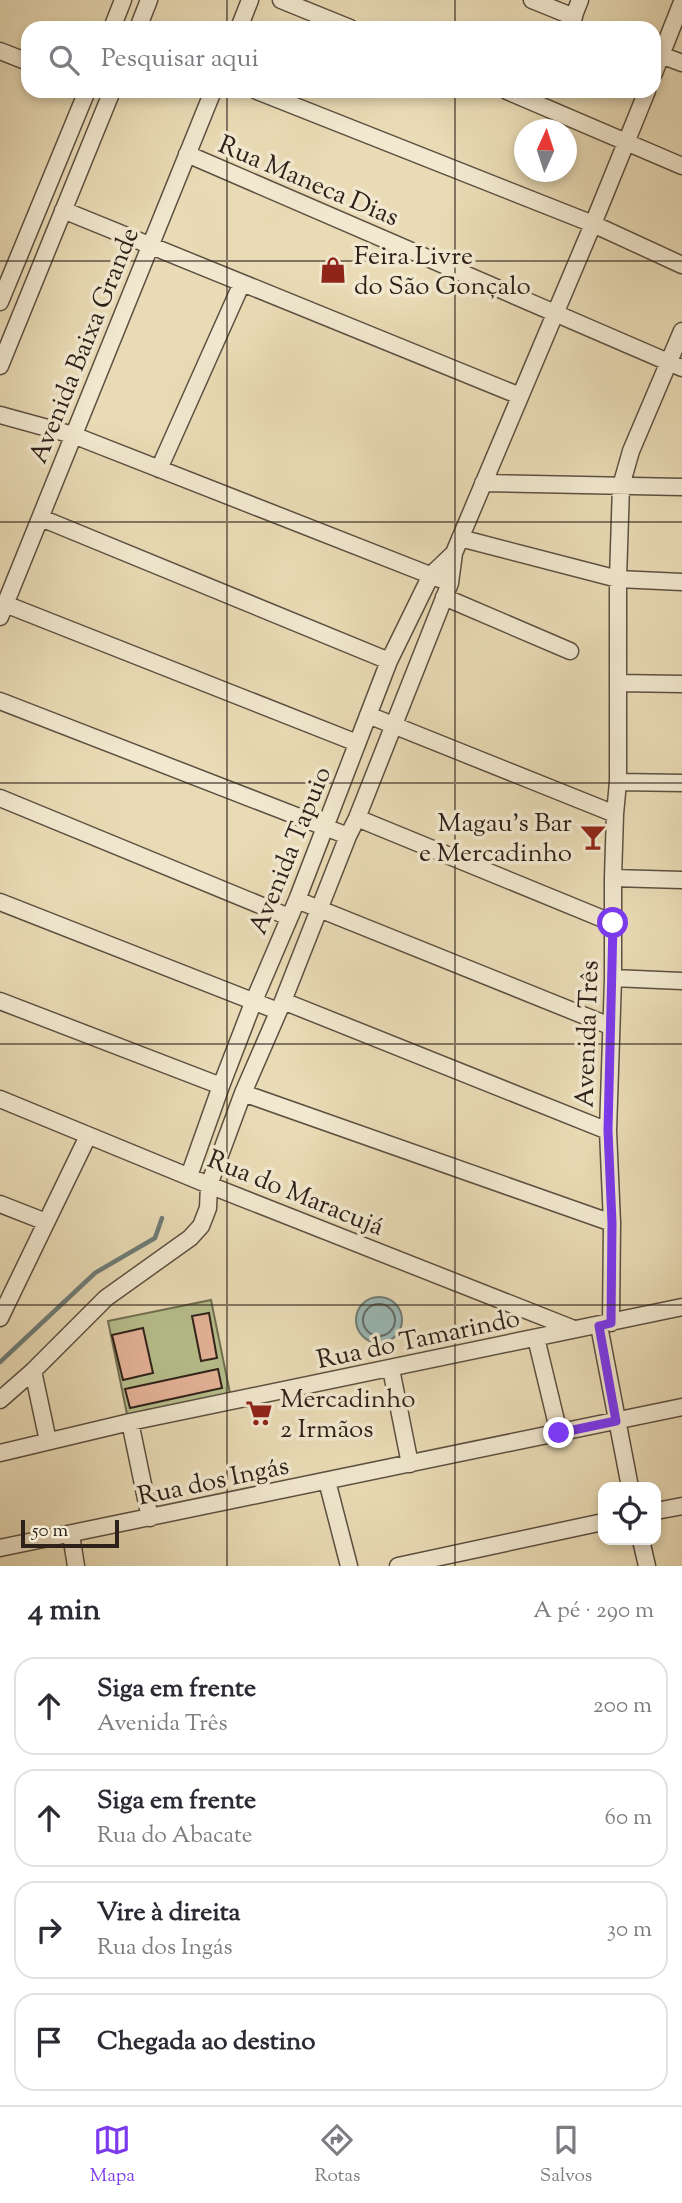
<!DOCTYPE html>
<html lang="pt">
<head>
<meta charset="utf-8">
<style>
  body { margin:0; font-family:"Sorts Mill Goudy",serif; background:#f7f7f7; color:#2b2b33 }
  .controls { position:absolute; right:21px; bottom:21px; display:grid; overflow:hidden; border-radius:14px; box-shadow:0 4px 10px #0003 }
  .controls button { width:63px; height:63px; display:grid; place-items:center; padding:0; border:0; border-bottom:2px solid #e1e1e2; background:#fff; color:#2b2b33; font:35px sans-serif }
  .compass { position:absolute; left:514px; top:119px; width:63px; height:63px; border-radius:50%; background:#fff; box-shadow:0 4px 10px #0003; rotate:3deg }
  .scale { position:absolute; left:21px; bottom:18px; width:98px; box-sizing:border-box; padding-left:7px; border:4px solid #2e211a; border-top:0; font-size:19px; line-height:24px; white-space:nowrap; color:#2e211a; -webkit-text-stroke:5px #f1e8cf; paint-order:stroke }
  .stop { position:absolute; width:21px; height:21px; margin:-16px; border:5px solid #7c3aed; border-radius:50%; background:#fff }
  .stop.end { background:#7c3aed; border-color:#fff; box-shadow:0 2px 7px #0008 }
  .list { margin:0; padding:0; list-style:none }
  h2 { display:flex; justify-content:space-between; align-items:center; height:91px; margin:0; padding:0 28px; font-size:30px }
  h2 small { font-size:23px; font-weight:400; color:#7c7c81 }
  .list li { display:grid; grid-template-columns:46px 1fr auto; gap:21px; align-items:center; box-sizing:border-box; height:98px; margin:0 14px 14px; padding:0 14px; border:2px solid #e1e1e2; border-radius:21px }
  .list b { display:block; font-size:26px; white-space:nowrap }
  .list p { margin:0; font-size:23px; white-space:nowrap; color:#7c7c81 }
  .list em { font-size:23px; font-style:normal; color:#7c7c81 }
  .icon { flex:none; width:38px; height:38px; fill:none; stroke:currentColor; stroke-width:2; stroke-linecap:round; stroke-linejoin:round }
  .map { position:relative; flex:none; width:682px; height:1566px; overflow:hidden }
  .search { position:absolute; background:#fff; box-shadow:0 4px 10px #0003; left:21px; right:21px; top:21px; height:77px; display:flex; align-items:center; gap:18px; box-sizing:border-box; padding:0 24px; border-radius:21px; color:#7c7c81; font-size:26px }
  .sheet { height:539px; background:#fff }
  nav { display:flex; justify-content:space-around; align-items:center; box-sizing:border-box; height:98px; border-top:2px solid #e1e1e2; background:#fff; font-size:19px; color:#7c7c81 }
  nav a { display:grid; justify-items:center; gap:4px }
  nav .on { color:#7c3aed }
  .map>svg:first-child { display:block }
</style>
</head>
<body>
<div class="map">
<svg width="682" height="1566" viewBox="0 0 682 1566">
  <rect width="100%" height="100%" fill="#e9dbb5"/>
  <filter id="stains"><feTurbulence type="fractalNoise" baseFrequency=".00286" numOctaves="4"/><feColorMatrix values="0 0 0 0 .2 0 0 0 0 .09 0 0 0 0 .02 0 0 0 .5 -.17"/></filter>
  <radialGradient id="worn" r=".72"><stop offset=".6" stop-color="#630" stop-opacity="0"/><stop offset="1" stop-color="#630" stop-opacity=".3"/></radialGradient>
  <path fill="#b7c08d" stroke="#727054" stroke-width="2" d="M 211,1300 L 231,1398 L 128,1419 L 108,1321 Z"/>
  <path fill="#9ab9b6" stroke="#6f7c78" stroke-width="2" d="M356 1320a23 23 0 1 1 46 0a23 23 0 1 1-46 0Z"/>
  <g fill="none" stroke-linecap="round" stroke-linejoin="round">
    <path stroke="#646d68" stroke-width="2" d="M363 1320a16 16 0 1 1 32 0a16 16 0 1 1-32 0Z"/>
    <path stroke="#6f7c78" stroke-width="4.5" d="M 0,1362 L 95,1273 L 155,1238 L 162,1218"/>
  </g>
  <path fill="#e7b49a" stroke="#2e211a" stroke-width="2" d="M 209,1313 L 217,1358 L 201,1361 L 192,1316 Z
    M 143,1328 L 153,1373 L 123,1380 L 112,1335 Z
    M 218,1369 L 222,1388 L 130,1408 L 125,1389 Z"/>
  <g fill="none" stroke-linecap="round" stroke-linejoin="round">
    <defs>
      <path id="minor" d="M 281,0 L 350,28
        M 532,0 L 574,17
        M 112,28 L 123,0
        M 138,28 L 149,0
        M 239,28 L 250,0
        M 569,28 L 580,0
        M 0,51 L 28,62
        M 661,55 L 682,63
        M 654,73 L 682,2
        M 257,91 L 593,224 L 682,265
        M 507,91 L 682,166
        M 187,154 L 682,368
        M 63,210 L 520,396
        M 0,302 L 87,91
        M 0,366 L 112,91
        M 0,415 L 73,435 L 440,579
        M 159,469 L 242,283
        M 483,483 L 682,487
        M 41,518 L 389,661
        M 460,538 L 618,579 L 682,582
        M 444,597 L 570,651
        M 5,604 L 357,743
        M 0,617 L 213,91
        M 618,683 L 682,684
        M 0,701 L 348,836
        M 368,715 L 615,814
        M 618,782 L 682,783
        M 0,798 L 289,917
        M 357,818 L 613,923
        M 613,878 L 682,880
        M 297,900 L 610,1026
        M 0,902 L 278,1011
        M 613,978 L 682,981
        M 0,1001 L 221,1086
        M 283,1001 L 608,1131
        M 243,1093 L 612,1223
        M 0,1099 L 209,1185 L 574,1329
        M 189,1176 L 221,1086 L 253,1003 L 297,900 L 389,661 L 431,575 L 454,553
        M 0,1204 L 46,1222
        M 0,1318 L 88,1136
        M 611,1323 L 612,1223 L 608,1131 L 613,978 L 613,878 L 615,814 L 618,782 L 618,579 L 621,486 L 631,451 L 682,331
        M 599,1326 L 630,1487
        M 536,1338 L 559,1433
        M 391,1369 L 410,1464
        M 33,1371 L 48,1441
        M 0,1400 L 33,1371 L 106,1298 L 190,1238 L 201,1226 L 208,1208 L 209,1185 L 243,1093 L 283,1001 L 348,836 L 357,818 L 450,583 L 454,553 L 593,224 L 647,91
        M 130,1422 L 150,1518
        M 0,1453 L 130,1422 L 682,1307
        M 327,1481 L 349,1566
        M 656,1511 L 682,1506
        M 71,1535 L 76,1566
        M 641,1540 L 647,1566
        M 0,1548 L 682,1407
        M 398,1566 L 603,1522"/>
    </defs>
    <use href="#minor" stroke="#5d5041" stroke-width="19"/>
    <use href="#minor" stroke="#f1e8cf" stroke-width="16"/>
  </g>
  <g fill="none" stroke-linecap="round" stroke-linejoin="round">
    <path stroke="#7c3aed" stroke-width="9" d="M 559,1433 L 616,1421 L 599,1326 L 611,1323 L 612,1223 L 608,1130 L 613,923"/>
  </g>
  <path fill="none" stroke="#2e211a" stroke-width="2" stroke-opacity="0.55" d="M 227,0 L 227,28M 455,0 L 455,28M 227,91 L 227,1566M 455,91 L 455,1566M 0,261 L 682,261M 0,522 L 682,522M 0,783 L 682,783M 0,1044 L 682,1044M 0,1305 L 682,1305"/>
  <defs>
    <symbol id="shop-bare" viewBox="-9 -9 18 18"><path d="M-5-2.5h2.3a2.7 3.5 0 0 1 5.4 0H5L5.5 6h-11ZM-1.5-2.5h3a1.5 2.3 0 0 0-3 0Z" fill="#8f2418" stroke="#f1e8cf" stroke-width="2.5" paint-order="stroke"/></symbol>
    <symbol id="bar-bare" viewBox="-9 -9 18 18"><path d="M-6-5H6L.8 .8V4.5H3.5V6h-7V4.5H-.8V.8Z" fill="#8f2418" stroke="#f1e8cf" stroke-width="2.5" paint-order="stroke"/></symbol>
    <symbol id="supermarket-bare" viewBox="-9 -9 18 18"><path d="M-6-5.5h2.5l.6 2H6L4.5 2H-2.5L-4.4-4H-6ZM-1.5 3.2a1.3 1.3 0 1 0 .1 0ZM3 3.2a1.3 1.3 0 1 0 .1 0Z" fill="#8f2418" stroke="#f1e8cf" stroke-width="2.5" paint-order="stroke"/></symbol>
  </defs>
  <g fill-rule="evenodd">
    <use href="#shop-bare" x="314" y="251" width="38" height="38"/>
    <use href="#bar-bare" x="574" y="818" width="38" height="38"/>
    <use href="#supermarket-bare" x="240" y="1394" width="38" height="38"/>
  </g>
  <g text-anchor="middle" stroke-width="7" stroke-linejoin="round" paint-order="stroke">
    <g font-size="26" fill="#2e211a" stroke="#f1e8cf">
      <text transform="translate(309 180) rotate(23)" y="9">Rua Maneca Dias</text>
      <text transform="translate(83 345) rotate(-68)" y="9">Avenida Baixa Grande</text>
      <text transform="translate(289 850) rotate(-68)" y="9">Avenida Tapuio</text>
      <text transform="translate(586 1034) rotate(-88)" y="9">Avenida Três</text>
      <text transform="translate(296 1192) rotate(22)" y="9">Rua do Maracujá</text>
      <text transform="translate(418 1338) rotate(-12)" y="9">Rua do Tamarindo</text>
      <text transform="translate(213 1480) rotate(-12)" y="9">Rua dos Ingás</text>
    </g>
    <g font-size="26" fill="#2e211a" stroke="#f1e8cf" text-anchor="start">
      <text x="354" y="264">Feira Livre<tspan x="354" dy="30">do São Gonçalo</tspan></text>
      <text x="572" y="831" text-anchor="end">Magau's Bar<tspan x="572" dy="30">e Mercadinho</tspan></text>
      <text x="280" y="1407">Mercadinho<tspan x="280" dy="30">2 Irmãos</tspan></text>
    </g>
  </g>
  <rect width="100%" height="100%" filter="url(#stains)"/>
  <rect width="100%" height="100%" fill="url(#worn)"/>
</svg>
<div class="controls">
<button><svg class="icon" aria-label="locate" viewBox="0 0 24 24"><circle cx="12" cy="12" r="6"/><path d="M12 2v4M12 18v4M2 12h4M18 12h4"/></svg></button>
</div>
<svg class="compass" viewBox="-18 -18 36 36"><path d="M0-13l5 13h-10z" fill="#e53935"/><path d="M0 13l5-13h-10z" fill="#7c7c81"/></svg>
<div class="scale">50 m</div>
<div class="stop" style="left:613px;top:923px"></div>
<div class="stop end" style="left:559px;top:1433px"></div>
<div class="search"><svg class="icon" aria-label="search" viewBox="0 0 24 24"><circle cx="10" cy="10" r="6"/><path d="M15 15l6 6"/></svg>Pesquisar aqui</div>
</div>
<section class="sheet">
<h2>4 min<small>A pé · 290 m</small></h2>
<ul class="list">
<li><svg class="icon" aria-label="ahead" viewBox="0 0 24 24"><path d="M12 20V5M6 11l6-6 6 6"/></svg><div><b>Siga em frente</b><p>Avenida Três</p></div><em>200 m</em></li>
<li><svg class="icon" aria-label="ahead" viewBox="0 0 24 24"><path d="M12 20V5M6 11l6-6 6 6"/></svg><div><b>Siga em frente</b><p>Rua do Abacate</p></div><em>60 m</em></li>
<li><svg class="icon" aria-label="right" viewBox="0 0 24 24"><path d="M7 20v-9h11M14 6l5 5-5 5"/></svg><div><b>Vire à direita</b><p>Rua dos Ingás</p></div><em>30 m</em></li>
<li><svg class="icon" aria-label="arrive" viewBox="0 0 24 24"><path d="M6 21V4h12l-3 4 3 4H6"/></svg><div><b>Chegada ao destino</b></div></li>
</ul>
</section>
<nav>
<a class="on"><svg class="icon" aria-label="map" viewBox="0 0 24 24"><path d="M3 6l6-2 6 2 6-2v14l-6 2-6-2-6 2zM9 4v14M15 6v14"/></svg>Mapa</a>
<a><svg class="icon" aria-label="directions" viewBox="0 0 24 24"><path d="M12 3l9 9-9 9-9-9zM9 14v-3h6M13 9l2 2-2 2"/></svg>Rotas</a>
<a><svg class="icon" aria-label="saved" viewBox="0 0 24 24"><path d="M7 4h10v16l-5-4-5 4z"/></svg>Salvos</a>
</nav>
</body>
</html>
